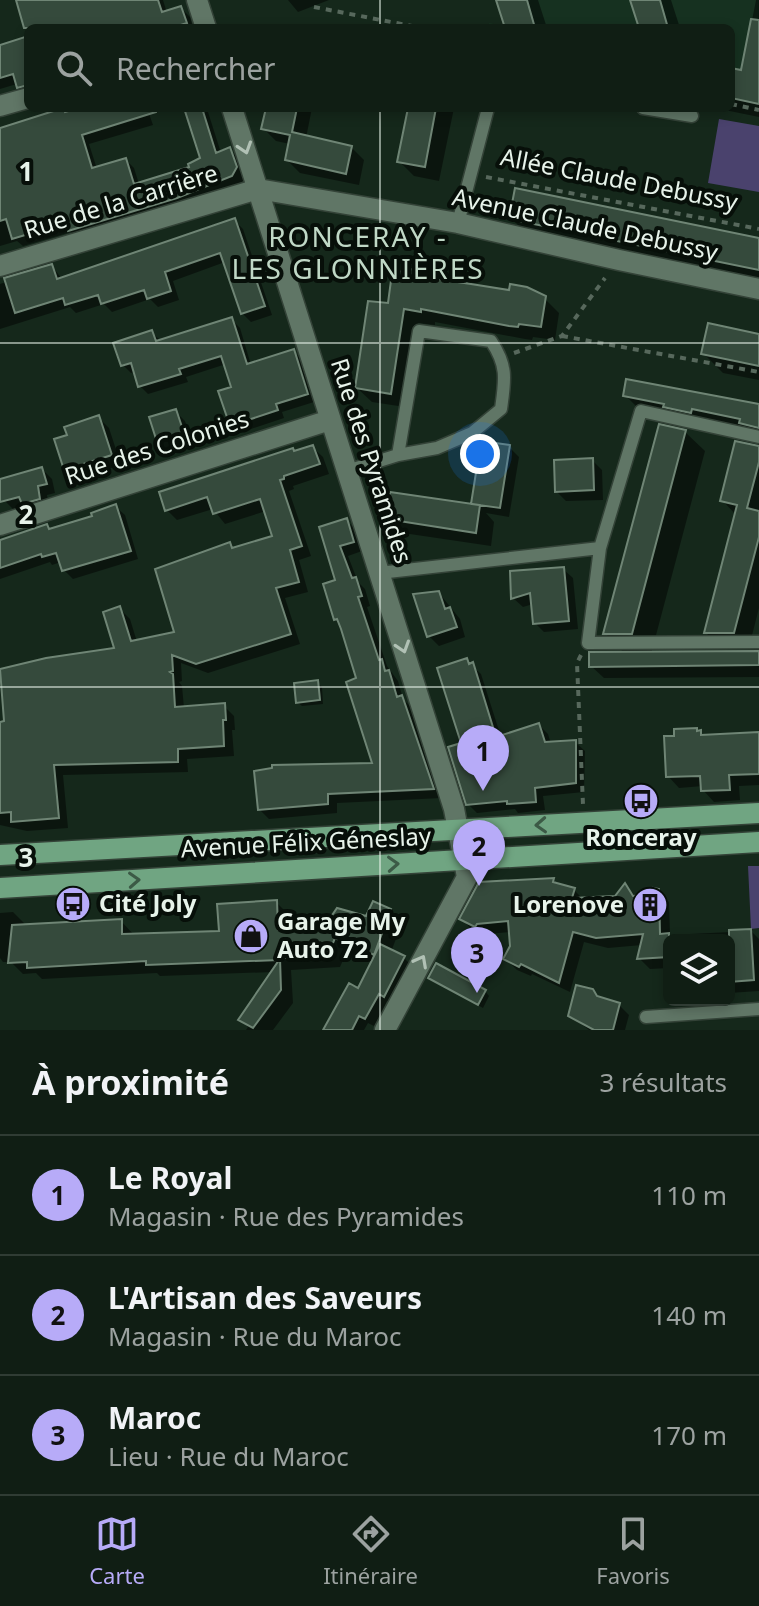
<!DOCTYPE html>
<html lang="fr">
<head>
<meta charset="utf-8">
<style>
  body { margin:0; font-family:"Noto Sans",sans-serif; background:#1e2b22; color:#f1f3f6 }
  .controls { position:absolute; right:24px; bottom:24px; display:grid; overflow:hidden; border-radius:12px; box-shadow:0 4px 12px #0003 }
  .controls button { width:72px; height:72px; display:grid; place-items:center; padding:0; border:0; border-bottom:2px solid #303c34; background:#101e14; color:#f1f3f6; font:40px sans-serif }
  .you { position:absolute; left:480px; top:454px; width:28px; height:28px; margin:-20px; border:6px solid #fff; border-radius:50%; background:#1a73e8; box-shadow:0 0 0 12px #1a73e833 }
  .badge { display:grid; place-items:center; width:52px; height:52px; border-radius:50%; background:#b7abf8; color:#111; font-size:26px; font-weight:700 }
  .pin { position:absolute; translate:-50% -66px; filter:drop-shadow(0 2px 4px #0008) }
  .pin::after { content:''; position:absolute; top:42px; width:28px; height:24px; background:inherit; clip-path:polygon(0 0,100% 0,50% 100%) }
  .list { margin:0; padding:0; list-style:none }
  h2 { display:flex; justify-content:space-between; align-items:center; height:104px; margin:0; padding:0 32px; font-size:34px }
  h2 small { font-size:26px; font-weight:400; color:#9ca2a0 }
  .list li { display:grid; grid-template-columns:52px 1fr auto; gap:24px; align-items:center; box-sizing:border-box; height:120px; padding:0 32px; border-top:2px solid #303c34 }
  .list b { display:block; font-size:30px; white-space:nowrap }
  .list p { margin:0; font-size:26px; white-space:nowrap; color:#9ca2a0 }
  .list em { font-size:26px; font-style:normal; color:#9ca2a0 }
  .icon { flex:none; width:44px; height:44px; fill:none; stroke:currentColor; stroke-width:2; stroke-linecap:round; stroke-linejoin:round }
  .map { position:relative; flex:none; width:759px; height:1030px; overflow:hidden }
  .search { position:absolute; background:#101e14; box-shadow:0 4px 12px #0003; left:24px; right:24px; top:24px; height:88px; display:flex; align-items:center; gap:20px; box-sizing:border-box; padding:0 28px; border-radius:12px; color:#9ca2a0; font-size:30px }
  .sheet { height:464px; background:#101e14 }
  nav { display:flex; justify-content:space-around; align-items:center; box-sizing:border-box; height:112px; border-top:2px solid #303c34; background:#101e14; font-size:22px; color:#9ca2a0 }
  nav a { display:grid; justify-items:center; gap:4px }
  nav .on { color:#b7abf8 }
  .map>svg:first-child { display:block }
</style>
</head>
<body>
<div class="map">
<svg width="759" height="1030" viewBox="0 0 759 1030">
  <rect width="100%" height="100%" fill="#15281b"/>
  <path fill="#163120" d="M 496,0 L 759,0 L 759,104 L 731,98 L 731,28 L 488,28 L 489,23 L 504,26 Z"/>
  <path fill="#4a426d" d="M 719,119 L 759,126 L 759,192 L 708,183 Z
    M 748,866 L 759,866 L 759,928 L 751,929 Z"/>
  <path fill="#0007" d="M 18,0 L 163,0 L 167,13 L 181,8 L 190,17 L 193,28 L 28,28 L 28,33 Z
    M 288,0 L 329,0 L 298,12 Z
    M 499,0 L 538,0 L 547,28 L 507,28 Z
    M 632,0 L 671,0 L 680,28 L 641,28 Z
    M 756,0 L 759,0 L 759,117 L 715,108 L 731,108 L 731,70 L 742,72 Z
    M 28,38 L 28,89 L 20,83 L 0,89 L 0,49 Z
    M 88,108 L 147,108 L 153,125 L 89,144 L 97,169 L 126,160 L 134,168 L 139,184 L 191,168 L 202,160 L 184,108 L 222,108 L 208,112 L 221,153 L 230,150 L 238,158 L 245,177 L 241,184 L 78,239 L 71,232 L 23,246 L 17,241 L 0,246 L 0,130 L 63,110 L 67,114 Z
    M 268,108 L 312,108 L 306,138 L 351,147 L 364,160 L 359,185 L 300,173 L 287,160 L 290,144 L 276,141 L 264,129 Z
    M 410,108 L 454,108 L 439,181 L 414,176 L 399,161 Z
    M 511,218 L 759,240 L 759,284 L 531,238 Z
    M 234,220 L 243,229 L 272,315 L 251,322 L 242,313 L 225,262 L 173,281 L 179,300 L 158,307 L 150,299 L 112,312 L 104,304 L 76,313 L 70,307 L 0,329 L 0,284 L 52,266 L 62,279 Z
    M 430,274 L 437,281 L 544,298 L 559,313 L 555,340 L 533,337 L 532,340 L 525,339 L 435,322 L 435,325 L 418,323 L 405,407 L 372,402 L 357,388 L 390,306 Z
    M 232,320 L 240,328 L 251,365 L 293,351 L 301,359 L 314,402 L 282,412 L 284,418 L 239,433 L 231,425 L 234,388 L 226,364 L 186,377 L 188,382 L 148,394 L 140,386 L 135,372 L 131,373 L 123,365 L 152,333 L 160,340 Z
    M 759,336 L 759,380 L 723,373 L 703,353 Z
    M 625,395 L 759,407 L 759,438 L 640,410 Z
    M 175,411 L 185,421 L 192,443 L 168,451 L 158,441 Z
    M 99,418 L 109,428 L 121,465 L 76,479 L 66,469 L 70,436 Z
    M 685,432 L 705,451 L 651,654 L 759,653 L 759,677 L 604,678 L 591,666 L 625,654 L 605,633 Z
    M 312,447 L 323,457 L 329,474 L 293,486 L 294,489 L 289,491 L 311,556 L 299,560 L 308,592 L 285,598 L 300,644 L 208,673 L 181,663 L 182,681 L 179,682 L 182,686 L 184,708 L 224,706 L 234,716 L 235,730 L 232,730 L 234,756 L 187,759 L 188,772 L 63,775 L 68,828 L 27,831 L 0,825 L 0,750 L 117,650 L 120,609 L 130,619 L 137,642 L 177,634 L 229,545 L 234,550 L 275,537 L 266,511 L 225,524 L 213,509 L 177,520 L 167,510 Z
    M 509,447 L 519,457 L 509,517 L 486,513 L 494,522 L 491,546 L 403,533 L 388,518 L 477,507 Z
    M 759,447 L 759,608 L 749,647 L 721,647 L 706,633 L 736,515 L 722,500 Z
    M 592,460 L 602,470 L 603,500 L 566,501 L 556,491 Z
    M 42,469 L 52,479 L 55,493 L 47,495 L 49,508 L 14,510 L 4,500 L 0,481 Z
    M 116,507 L 125,515 L 138,559 L 73,579 L 64,570 L 61,562 L 52,565 L 50,562 L 0,579 L 0,542 L 47,526 L 52,531 L 95,517 Z
    M 346,520 L 356,530 L 362,551 L 348,556 L 358,582 L 365,589 L 370,606 L 367,607 L 387,666 L 398,681 L 403,699 L 411,707 L 442,798 L 337,803 L 337,813 L 269,819 L 260,810 L 374,765 L 358,680 L 342,625 L 335,619 L 337,581 L 321,528 Z
    M 563,569 L 573,578 L 578,629 L 544,632 L 535,623 L 533,604 L 523,607 L 513,598 Z
    M 439,593 L 460,619 L 465,637 L 439,646 L 429,636 Z
    M 466,660 L 481,674 L 501,737 L 539,725 L 548,734 L 551,744 L 575,742 L 585,751 L 584,792 L 543,796 L 545,810 L 518,813 L 515,809 L 477,813 L 468,804 L 464,744 Z
    M 317,683 L 322,687 L 323,704 L 302,706 L 297,702 Z
    M 696,730 L 705,737 L 759,734 L 759,785 L 739,786 L 740,800 L 714,802 L 703,790 L 703,786 L 679,788 L 668,776 L 676,738 Z
    M 553,880 L 558,885 L 574,890 L 584,900 L 616,898 L 625,886 L 636,897 L 653,896 L 658,891 L 669,902 L 670,935 L 751,931 L 759,939 L 759,991 L 729,993 L 729,940 L 669,940 L 669,968 L 650,969 L 639,958 L 642,945 L 608,948 L 584,942 L 570,992 L 532,974 L 531,976 L 517,970 L 506,959 L 512,946 L 511,932 L 488,934 L 487,936 L 472,930 L 462,919 Z
    M 276,902 L 288,914 L 289,931 L 325,929 L 390,910 L 402,923 L 391,952 L 404,958 L 412,966 L 393,1003 L 387,1001 L 374,1026 L 368,1023 L 364,1030 L 327,1030 L 359,990 L 374,960 L 348,949 L 340,967 L 291,970 L 293,1003 L 273,1030 L 246,1030 L 248,1027 L 241,1020 L 273,972 L 160,976 L 157,973 L 42,979 L 36,973 L 23,974 L 11,962 L 3,962 L 0,958 L 0,913 L 13,912 L 26,925 L 121,921 L 134,935 L 221,933 Z
    M 430,978 L 485,991 L 489,996 L 483,1008 Z
    M 600,999 L 619,1005 L 629,1015 L 625,1030 L 589,1030 L 570,1015 Z"/>
  <path fill="#354a3c" stroke="#6f8575" stroke-width="2" d="M 16,0 L 158,0 L 162,12 L 181,6 L 187,23 L 171,28 L 24,28 Z
    M 496,0 L 527,0 L 535,28 L 505,28 Z
    M 630,0 L 660,0 L 668,28 L 639,28 Z
    M 751,19 L 759,20 L 759,104 L 731,98 L 731,68 L 741,70 Z
    M 28,36 L 28,85 L 17,88 L 13,74 L 0,78 L 0,45 Z
    M 63,108 L 65,112 L 79,108 L 156,108 L 156,112 L 82,135 L 92,168 L 126,158 L 134,184 L 189,167 L 188,164 L 200,158 L 184,108 L 202,108 L 216,153 L 230,147 L 237,167 L 232,176 L 177,198 L 68,231 L 65,223 L 12,239 L 6,219 L 0,221 L 0,128 Z
    M 266,108 L 297,108 L 292,132 L 352,146 L 346,174 L 285,160 L 290,135 L 261,129 Z
    M 408,108 L 436,108 L 425,167 L 397,162 Z
    M 515,188 L 759,238 L 759,270 L 509,219 Z
    M 235,218 L 265,306 L 241,314 L 220,253 L 165,272 L 171,291 L 147,299 L 144,290 L 101,304 L 98,295 L 65,305 L 63,298 L 15,313 L 4,278 L 52,264 L 57,279 Z
    M 413,269 L 431,272 L 430,278 L 471,284 L 509,290 L 510,284 L 527,287 L 546,296 L 541,327 L 519,324 L 518,327 L 509,326 L 421,309 L 421,312 L 404,309 L 391,394 L 355,388 L 368,301 L 388,303 L 392,273 Z
    M 232,317 L 247,364 L 294,349 L 308,394 L 276,404 L 278,410 L 230,426 L 218,391 L 231,387 L 221,356 L 179,369 L 181,374 L 138,387 L 131,363 L 121,366 L 113,343 L 152,330 L 156,341 Z
    M 708,323 L 759,334 L 759,366 L 701,354 Z
    M 626,379 L 759,404 L 759,428 L 739,423 L 740,419 L 692,409 L 691,413 L 663,407 L 664,404 L 623,396 Z
    M 176,409 L 184,433 L 157,442 L 149,417 Z
    M 99,415 L 112,455 L 64,470 L 54,439 L 67,435 L 64,427 Z
    M 659,424 L 686,430 L 632,634 L 603,634 Z
    M 481,441 L 510,445 L 500,508 L 471,504 Z
    M 735,441 L 759,446 L 759,462 L 747,508 L 759,511 L 759,537 L 734,633 L 704,633 L 737,505 L 720,501 Z
    M 313,445 L 320,464 L 284,476 L 284,479 L 280,480 L 302,546 L 290,550 L 299,582 L 276,588 L 291,634 L 196,664 L 172,655 L 173,671 L 170,672 L 173,674 L 175,707 L 225,703 L 226,720 L 223,720 L 224,746 L 178,749 L 178,762 L 54,765 L 59,818 L 11,822 L 11,812 L 0,813 L 0,722 L 4,721 L 0,669 L 46,658 L 114,648 L 103,612 L 120,606 L 131,641 L 174,632 L 155,569 L 230,542 L 232,548 L 272,536 L 260,499 L 213,514 L 207,497 L 165,511 L 159,492 L 293,448 L 294,451 Z
    M 593,458 L 594,490 L 555,492 L 554,460 Z
    M 42,467 L 47,484 L 38,486 L 40,499 L 22,504 L 19,497 L 0,502 L 0,479 Z
    M 390,492 L 480,505 L 476,533 L 386,519 Z
    M 116,504 L 131,551 L 62,571 L 56,553 L 42,557 L 41,554 L 0,568 L 0,540 L 47,524 L 49,529 L 92,516 L 91,513 Z
    M 347,518 L 354,542 L 340,546 L 352,578 L 356,577 L 362,596 L 358,597 L 379,660 L 382,659 L 385,671 L 389,670 L 397,697 L 402,695 L 434,789 L 328,794 L 328,804 L 258,810 L 254,771 L 272,768 L 272,765 L 372,763 L 346,682 L 356,678 L 341,629 L 337,619 L 334,620 L 323,584 L 335,580 L 319,527 Z
    M 564,567 L 569,621 L 533,624 L 530,593 L 511,599 L 510,571 Z
    M 439,591 L 445,609 L 450,607 L 457,627 L 427,637 L 413,594 Z
    M 759,651 L 759,665 L 589,667 L 589,652 Z
    M 467,658 L 469,664 L 473,662 L 496,737 L 539,723 L 545,742 L 576,740 L 576,783 L 535,788 L 536,802 L 507,804 L 507,801 L 466,805 L 448,747 L 461,743 L 437,668 Z
    M 318,680 L 320,700 L 296,703 L 294,683 Z
    M 697,728 L 697,731 L 701,730 L 701,735 L 759,732 L 759,774 L 729,775 L 730,790 L 701,791 L 700,776 L 666,777 L 664,736 L 674,736 L 674,729 Z
    M 554,878 L 553,882 L 575,888 L 572,898 L 615,896 L 625,883 L 633,896 L 651,894 L 653,888 L 659,889 L 660,934 L 669,933 L 669,957 L 637,959 L 643,934 L 596,938 L 573,932 L 559,983 L 521,964 L 519,967 L 503,959 L 510,946 L 508,921 L 477,924 L 475,927 L 459,919 L 479,882 Z
    M 277,900 L 278,930 L 324,927 L 337,908 L 366,916 L 373,901 L 391,909 L 374,955 L 335,938 L 328,955 L 280,958 L 281,990 L 253,1028 L 238,1020 L 279,960 L 146,965 L 146,961 L 27,968 L 27,962 L 8,963 L 12,925 L 122,919 L 122,934 L 219,931 L 217,904 Z
    M 751,929 L 754,980 L 729,982 L 729,930 Z
    M 380,944 L 405,956 L 384,997 L 379,994 L 365,1019 L 359,1016 L 352,1030 L 323,1030 L 349,983 L 358,988 Z
    M 436,963 L 486,990 L 478,1005 L 428,978 Z
    M 576,985 L 593,989 L 597,996 L 620,1003 L 613,1030 L 594,1030 L 568,1016 Z"/>
  <g fill="none" stroke-linecap="round" stroke-linejoin="round">
    <defs>
      <path id="service" d="M 643,108 L 692,116
        M 458,223 L 488,108
        M 347,471 L 398,455 L 437,448 L 472,433 L 501,409 C 505,380 508,366 491,341 L 419,331 L 398,455
        M 600,548 L 641,411 L 759,437
        M 379,573 L 600,548 L 588,643 L 759,642
        M 646,1017 L 759,1009"/>
      <path id="minor" d="M 197,0 L 206,28
        M 0,106 L 28,98
        M 232,108 L 454,809 L 467,877 L 385,1030
        M 0,266 L 258,189 L 458,223 L 619,260 L 759,289
        M 0,525 L 330,420"/>
      <path id="primary" d="M 0,855 L 759,813
        M 0,888 L 759,842"/>
    </defs>
    <use href="#service" stroke="#344338" stroke-width="15"/>
    <use href="#minor" stroke="#344338" stroke-width="23"/>
    <use href="#primary" stroke="#344338" stroke-width="23"/>
    <path stroke="#57685c" stroke-width="4" stroke-dasharray="6 6" stroke-linecap="butt" d="M 314,7 L 422,28
      M 731,104 L 759,110
      M 486,177 L 759,229
      M 562,336 L 759,372
      M 514,353 L 562,336 L 605,278
      M 581,655 L 577,663 L 583,805"/>
    <use href="#service" stroke="#607666" stroke-width="12"/>
    <use href="#minor" stroke="#607666" stroke-width="20"/>
    <use href="#primary" stroke="#70a582" stroke-width="20"/>
  </g>
  <defs><path id="oneway-chevron" d="M-2-3.5L2.5 0L-2 3.5" fill="none" stroke-width="1.6" stroke-linecap="round" stroke-linejoin="round" transform="scale(2)"/></defs>
  <g stroke="#b1c1b5">
    <use href="#oneway-chevron" transform="translate(245 148) rotate(72)"/>
    <use href="#oneway-chevron" transform="translate(403 647) rotate(72)"/>
    <use href="#oneway-chevron" transform="translate(421 961) rotate(-62)"/>
  </g>
  <g stroke="#3c5a46">
    <use href="#oneway-chevron" transform="translate(541 825) rotate(177)"/>
    <use href="#oneway-chevron" transform="translate(393 864) rotate(-3)"/>
    <use href="#oneway-chevron" transform="translate(134 880) rotate(-3)"/>
  </g>
  <path fill="none" stroke="#e7f3ea" stroke-width="2" stroke-opacity="0.55" d="M 380,0 L 380,28M 380,108 L 380,1030M 0,343 L 759,343M 0,687 L 759,687"/>
  <defs>
    <symbol id="bus-disc" viewBox="-11 -11 22 22"><circle r="9.5" fill="#b7abf8" stroke="#070f09"/><path d="M-5-6H5V4H4V6H2V4H-2V6H-4V4H-5ZM-3.5-4V0h7V-4ZM-3.5 1.2v1.5H-2V1.2ZM2 1.2v1.5H3.5V1.2Z" fill="#111"/></symbol>
    <symbol id="building-disc" viewBox="-11 -11 22 22"><circle r="9.5" fill="#b7abf8" stroke="#070f09"/><path d="M-4-6H4V6H1V3H-1V6H-4ZM-2.5-4.3h1.7v1.8h-1.7ZM.8-4.3h1.7v1.8H.8ZM-2.5-1h1.7V.8h-1.7ZM.8-1h1.7V.8H.8Z" fill="#111"/></symbol>
    <symbol id="shop-disc" viewBox="-11 -11 22 22"><circle r="9.5" fill="#b7abf8" stroke="#070f09"/><path d="M-5-2.5h2.3a2.7 3.5 0 0 1 5.4 0H5L5.5 6h-11ZM-1.5-2.5h3a1.5 2.3 0 0 0-3 0Z" fill="#111"/></symbol>
  </defs>
  <g fill-rule="evenodd">
    <use href="#bus-disc" x="621" y="781" width="40" height="40"/>
    <use href="#bus-disc" x="53" y="884" width="40" height="40"/>
    <use href="#building-disc" x="630" y="885" width="40" height="40"/>
    <use href="#shop-disc" x="231" y="916" width="40" height="40"/>
  </g>
  <g text-anchor="middle" stroke-width="8" stroke-linejoin="round" paint-order="stroke">
    <g font-size="24" fill="#e7f3ea" stroke="#070f09">
      <text transform="translate(619 180) rotate(11)" y="8">Allée Claude Debussy</text>
      <text transform="translate(121 202) rotate(-17)" y="8">Rue de la Carrière</text>
      <text transform="translate(585 225) rotate(12)" y="8">Avenue Claude Debussy</text>
      <text transform="translate(157 448) rotate(-18)" y="8">Rue des Colonies</text>
      <text transform="translate(371 461) rotate(72)" y="8">Rue des Pyramides</text>
      <text transform="translate(306 843) rotate(-3)" y="8">Avenue Félix Géneslay</text>
    </g>
    <g font-size="24" font-weight="bold" fill="#e7f3ea" stroke="#070f09" text-anchor="start">
      <text x="641" y="846" text-anchor="middle">Ronceray</text>
      <text x="99" y="912">Cité Joly</text>
      <text x="624" y="913" text-anchor="end">Lorenove</text>
      <text x="277" y="930">Garage My<tspan x="277" dy="28">Auto 72</tspan></text>
    </g>
    <g font-size="28" letter-spacing="2" fill="#c0d8c6" stroke="#070f09">
      <text x="358" y="247">RONCERAY -<tspan x="358" dy="32">LES GLONNIÈRES</tspan></text>
    </g>
  </g>
  <g font-size="26" text-anchor="middle" font-weight="bold" fill="#e7f3ea" stroke="#070f09" stroke-width="8" stroke-linejoin="round" paint-order="stroke">
    <text x="26" y="181">1</text>
    <text x="26" y="524">2</text>
    <text x="26" y="867">3</text>
  </g>
</svg>
<div class="controls">
<button><svg class="icon" aria-label="layers" viewBox="0 0 24 24"><path d="M12 4l9 5-9 5-9-5zM3 14l9 5 9-5"/></svg></button>
</div>
<div class="you"></div>
<div class="pin badge" style="left:483px;top:791px">1</div>
<div class="pin badge" style="left:479px;top:886px">2</div>
<div class="pin badge" style="left:477px;top:993px">3</div>
<div class="search"><svg class="icon" aria-label="search" viewBox="0 0 24 24"><circle cx="10" cy="10" r="6"/><path d="M15 15l6 6"/></svg>Rechercher</div>
</div>
<section class="sheet">
<h2>À proximité<small>3 résultats</small></h2>
<ul class="list">
<li><span class="badge">1</span><div><b>Le Royal</b><p>Magasin · Rue des Pyramides</p></div><em>110 m</em></li>
<li><span class="badge">2</span><div><b>L'Artisan des Saveurs</b><p>Magasin · Rue du Maroc</p></div><em>140 m</em></li>
<li><span class="badge">3</span><div><b>Maroc</b><p>Lieu · Rue du Maroc</p></div><em>170 m</em></li>
</ul>
</section>
<nav>
<a class="on"><svg class="icon" aria-label="map" viewBox="0 0 24 24"><path d="M3 6l6-2 6 2 6-2v14l-6 2-6-2-6 2zM9 4v14M15 6v14"/></svg>Carte</a>
<a><svg class="icon" aria-label="directions" viewBox="0 0 24 24"><path d="M12 3l9 9-9 9-9-9zM9 14v-3h6M13 9l2 2-2 2"/></svg>Itinéraire</a>
<a><svg class="icon" aria-label="saved" viewBox="0 0 24 24"><path d="M7 4h10v16l-5-4-5 4z"/></svg>Favoris</a>
</nav>
</body>
</html>
